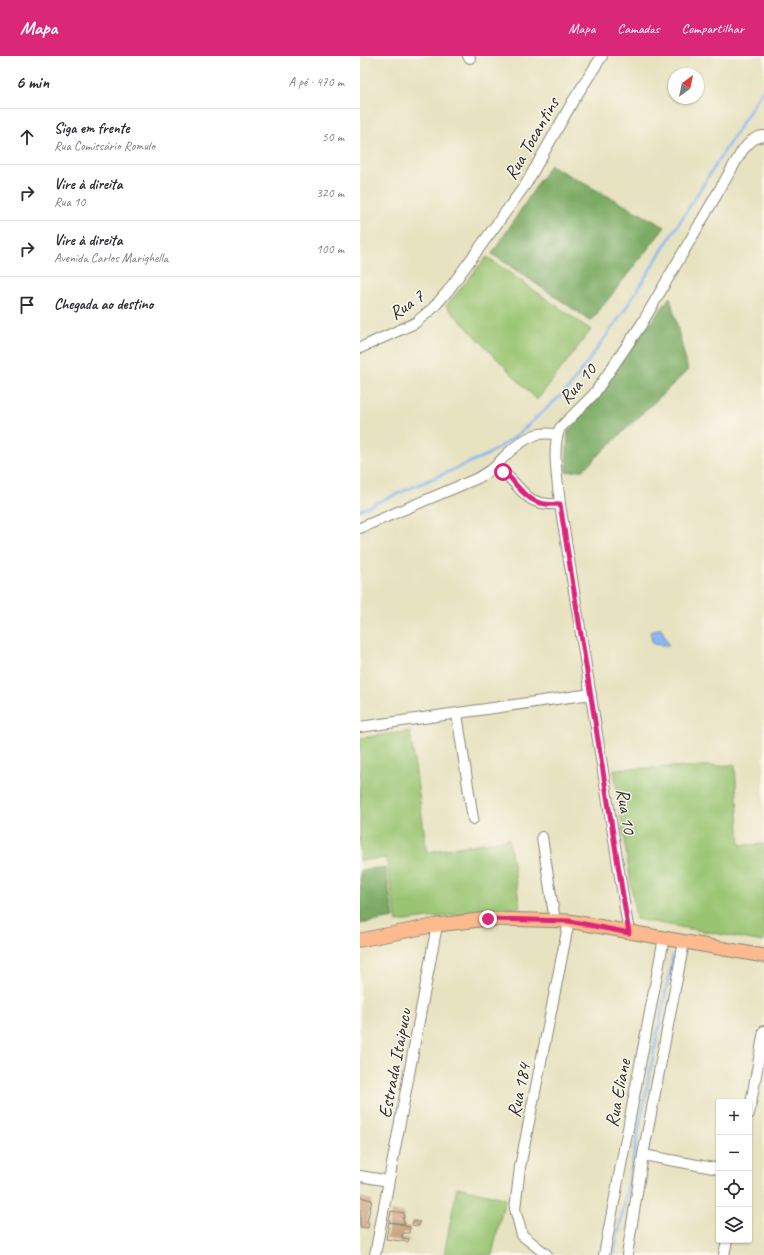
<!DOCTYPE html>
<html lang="pt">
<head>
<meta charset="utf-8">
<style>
  body { margin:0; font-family:Caveat,sans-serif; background:#f2f2f3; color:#2b2b33 }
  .controls { position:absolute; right:12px; bottom:12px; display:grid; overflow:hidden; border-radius:4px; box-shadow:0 1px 3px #0004 }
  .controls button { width:36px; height:36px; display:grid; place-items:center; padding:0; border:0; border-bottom:1px solid #e1e1e2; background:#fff; color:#2b2b33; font:20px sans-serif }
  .compass { position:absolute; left:308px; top:12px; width:36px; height:36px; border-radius:50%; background:#fff; box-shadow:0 1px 3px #0004; rotate:33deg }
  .stop { position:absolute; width:12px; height:12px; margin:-9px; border:3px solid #db2777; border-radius:50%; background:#fff }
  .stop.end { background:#db2777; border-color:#fff; box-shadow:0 1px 4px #0008 }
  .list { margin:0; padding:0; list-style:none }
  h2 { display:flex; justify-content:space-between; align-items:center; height:52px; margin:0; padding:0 16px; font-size:17px }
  h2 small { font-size:13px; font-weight:400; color:#7c7c81 }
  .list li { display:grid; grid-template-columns:26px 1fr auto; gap:12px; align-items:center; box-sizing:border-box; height:56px; padding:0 16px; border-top:1px solid #e1e1e2 }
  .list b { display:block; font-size:15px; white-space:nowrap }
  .list p { margin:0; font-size:13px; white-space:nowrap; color:#7c7c81 }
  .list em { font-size:13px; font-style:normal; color:#7c7c81 }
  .icon { flex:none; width:22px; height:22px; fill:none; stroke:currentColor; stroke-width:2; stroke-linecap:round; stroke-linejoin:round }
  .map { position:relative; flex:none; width:404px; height:1199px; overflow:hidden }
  header { display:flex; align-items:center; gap:24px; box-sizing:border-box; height:56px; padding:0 20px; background:#db2777; color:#fff }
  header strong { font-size:19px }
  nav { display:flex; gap:22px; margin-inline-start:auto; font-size:14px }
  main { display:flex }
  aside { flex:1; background:#fff }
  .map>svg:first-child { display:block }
</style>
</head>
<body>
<header>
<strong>Mapa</strong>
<nav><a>Mapa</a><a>Camadas</a><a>Compartilhar</a></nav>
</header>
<main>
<aside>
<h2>6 min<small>A pé · 470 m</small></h2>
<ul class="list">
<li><svg class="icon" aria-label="ahead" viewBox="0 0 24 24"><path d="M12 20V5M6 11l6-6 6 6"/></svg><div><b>Siga em frente</b><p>Rua Comissário Romulo</p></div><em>50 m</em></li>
<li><svg class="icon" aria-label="right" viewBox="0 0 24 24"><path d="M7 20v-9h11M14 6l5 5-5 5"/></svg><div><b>Vire à direita</b><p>Rua 10</p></div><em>320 m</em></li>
<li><svg class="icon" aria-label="right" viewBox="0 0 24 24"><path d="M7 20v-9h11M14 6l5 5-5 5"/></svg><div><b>Vire à direita</b><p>Avenida Carlos Marighella</p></div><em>100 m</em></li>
<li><svg class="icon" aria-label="arrive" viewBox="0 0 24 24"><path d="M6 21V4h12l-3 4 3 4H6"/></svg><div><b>Chegada ao destino</b></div></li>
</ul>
</aside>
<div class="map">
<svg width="404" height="1199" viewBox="0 0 404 1199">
  <rect width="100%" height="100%" fill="#fbf7ec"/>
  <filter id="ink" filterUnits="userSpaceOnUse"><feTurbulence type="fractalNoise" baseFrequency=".025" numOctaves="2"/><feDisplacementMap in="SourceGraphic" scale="8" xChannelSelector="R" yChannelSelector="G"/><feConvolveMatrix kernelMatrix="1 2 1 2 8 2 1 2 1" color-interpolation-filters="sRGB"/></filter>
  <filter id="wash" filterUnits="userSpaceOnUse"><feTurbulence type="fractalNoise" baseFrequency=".012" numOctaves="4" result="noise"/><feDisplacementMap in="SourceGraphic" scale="16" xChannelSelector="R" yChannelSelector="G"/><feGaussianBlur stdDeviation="0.9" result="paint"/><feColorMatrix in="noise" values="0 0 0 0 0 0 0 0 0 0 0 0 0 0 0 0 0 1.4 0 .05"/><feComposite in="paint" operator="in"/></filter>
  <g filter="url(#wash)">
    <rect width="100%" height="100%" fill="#e7e2c0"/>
    <path fill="#99c471" stroke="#62784e" d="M 127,201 L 231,274 L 177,344 L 86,250 Z
      M 50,675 L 67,796 L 149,783 L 160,851 L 37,866 L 26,802 L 0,805 L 0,682 Z
      M 375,709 L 380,789 L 404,788 L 404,886 L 276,863 L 254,713 Z
      M 97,1131 L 145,1142 L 132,1199 L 84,1199 Z"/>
    <path fill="#7aaa63" stroke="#526a47" d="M 190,109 L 305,171 L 231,265 L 132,198 Z
      M 310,241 L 328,314 L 223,414 L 206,416 L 208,376 Z
      M 25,811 L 34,862 L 0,868 L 0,814 Z"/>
    <path fill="#87b8f3" stroke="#59728f" d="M 301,572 L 309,590 L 293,588 L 290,576 Z"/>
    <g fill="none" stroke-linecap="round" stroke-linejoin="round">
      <path stroke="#87b8f3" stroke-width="2.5" d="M 0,454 L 127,399 L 155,381 L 208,333 L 262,258 L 404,32
        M 254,1199 L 313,899"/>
    </g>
    <g id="blocks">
      <path fill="#cba281" d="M 0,1141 L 12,1144 L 7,1166 L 9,1167 L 8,1172 L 0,1171 Z
        M 31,1155 L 44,1157 L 44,1162 L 42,1162 L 45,1168 L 29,1166 Z
        M 53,1165 L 60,1166 L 59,1170 L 52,1169 Z
        M 29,1166 L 44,1169 L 44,1170 L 50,1171 L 49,1177 L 43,1177 L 42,1182 L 49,1183 L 48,1186 L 26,1183 Z"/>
    </g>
  </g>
  <g filter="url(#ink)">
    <use href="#blocks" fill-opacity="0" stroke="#898676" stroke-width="1"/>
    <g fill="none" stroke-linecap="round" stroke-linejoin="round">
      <defs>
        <path id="minor" d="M 108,0 L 110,2
          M 0,292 L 55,267 L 73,252 L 87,236 L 166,128 L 213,45 L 242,0
          M 134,412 C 145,399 159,385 175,379 C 182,376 190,378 197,378
          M 0,472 L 118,422 L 134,412 C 164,425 158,451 200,448
          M 97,658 L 113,763
          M 0,671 L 231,638
          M 182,781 L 195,865
          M 269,877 L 200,448 C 198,426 191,391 200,372 L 234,338 L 281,269 L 382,95 C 389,87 393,81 404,80
          M 389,1058 L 404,975
          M 283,1099 L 359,1113
          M 0,1120 L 29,1125
          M 15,1199 L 77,869
          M 187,1199 L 162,1179 L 155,1153 L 160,1111 L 209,865
          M 244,1199 L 304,882
          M 267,1199 L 283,1099 L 324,886
          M 364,1199 L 367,1184"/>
        <path id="major" d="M 0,884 L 77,869 L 128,863 L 175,864 L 209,865 L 404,900"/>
      </defs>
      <use href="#minor" stroke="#898676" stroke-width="12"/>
      <use href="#major" stroke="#898676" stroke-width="15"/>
      <use href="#minor" stroke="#fff" stroke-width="10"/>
      <use href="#major" stroke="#fcba8e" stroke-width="13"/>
    </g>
  </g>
  <g fill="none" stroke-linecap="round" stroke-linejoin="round" filter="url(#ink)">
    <path stroke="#db2777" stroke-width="5" d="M 128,863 L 209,865 L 269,877 L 200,448 C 179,450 170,445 156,429 C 152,424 149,419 143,416"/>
  </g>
  <g text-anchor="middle" stroke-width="3" stroke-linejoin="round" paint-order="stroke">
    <g font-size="19" fill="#2b2b2b" stroke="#fbf7ec">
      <text transform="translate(171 82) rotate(-60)" y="7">Rua Tocantins</text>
      <text transform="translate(46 248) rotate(-35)" y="7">Rua 7</text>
      <text transform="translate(217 327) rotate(-49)" y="7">Rua 10</text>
      <text transform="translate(267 755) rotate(81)" y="7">Rua 10</text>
      <text transform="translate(34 1007) rotate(-79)" y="7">Estrada Itaipucu</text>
      <text transform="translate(158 1034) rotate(-78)" y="7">Rua 184</text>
      <text transform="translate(257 1037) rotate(-79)" y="7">Rua Eliane</text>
    </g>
  </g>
</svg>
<div class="controls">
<button>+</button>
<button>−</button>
<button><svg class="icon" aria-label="locate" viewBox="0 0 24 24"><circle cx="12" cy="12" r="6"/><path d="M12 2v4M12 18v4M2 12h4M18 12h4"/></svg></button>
<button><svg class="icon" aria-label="layers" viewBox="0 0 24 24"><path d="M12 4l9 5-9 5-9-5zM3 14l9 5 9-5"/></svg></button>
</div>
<svg class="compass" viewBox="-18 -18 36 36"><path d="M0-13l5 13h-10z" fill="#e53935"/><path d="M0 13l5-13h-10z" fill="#7c7c81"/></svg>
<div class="stop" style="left:143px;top:416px"></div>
<div class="stop end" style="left:128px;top:863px"></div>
</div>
</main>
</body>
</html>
